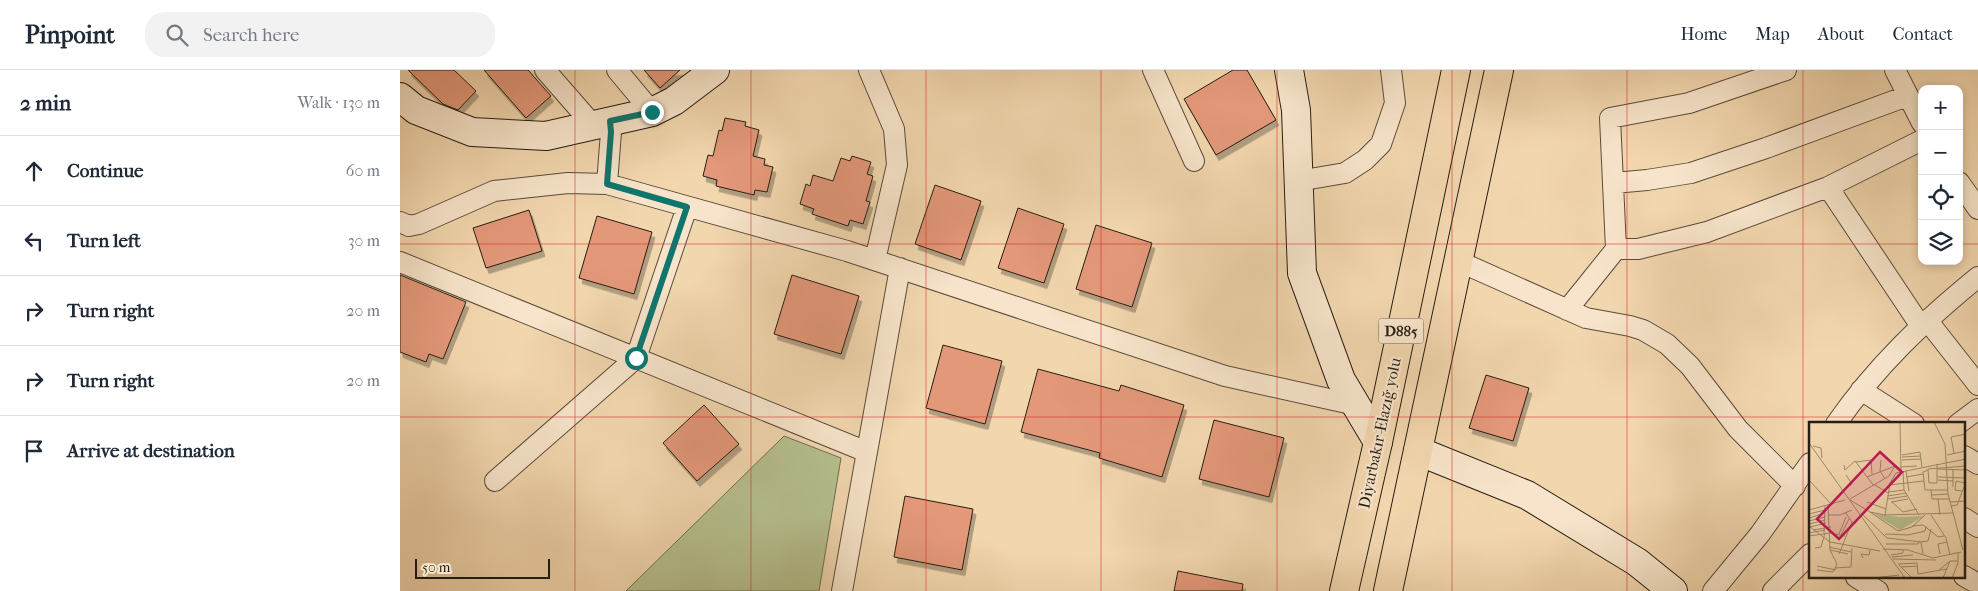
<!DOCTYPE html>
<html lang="en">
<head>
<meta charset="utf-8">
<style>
  body { margin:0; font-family:"IM FELL French Canon",serif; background:#f2f2f3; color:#1f2937 }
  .controls { position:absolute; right:15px; top:15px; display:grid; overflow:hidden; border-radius:10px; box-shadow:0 2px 8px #0003 }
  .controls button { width:45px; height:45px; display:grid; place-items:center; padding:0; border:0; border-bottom:1px solid #e0e1e3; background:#fff; color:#1f2937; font:25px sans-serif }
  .scale { position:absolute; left:15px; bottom:12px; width:135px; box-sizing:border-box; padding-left:5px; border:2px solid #261e13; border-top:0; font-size:14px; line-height:18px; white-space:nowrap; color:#261e13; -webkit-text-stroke:4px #f7e4ca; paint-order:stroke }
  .stop { position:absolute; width:15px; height:15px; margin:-11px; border:4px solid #0f766e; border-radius:50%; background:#fff }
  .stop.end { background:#0f766e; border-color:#fff; box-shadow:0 1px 5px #0008 }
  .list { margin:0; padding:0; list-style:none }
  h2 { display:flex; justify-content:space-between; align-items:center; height:65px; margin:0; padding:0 20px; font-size:21px }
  h2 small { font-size:16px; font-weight:400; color:#747a83 }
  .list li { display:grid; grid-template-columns:32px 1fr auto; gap:15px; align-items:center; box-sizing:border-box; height:70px; padding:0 20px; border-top:1px solid #e0e1e3 }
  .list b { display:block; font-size:19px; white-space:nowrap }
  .list em { font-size:16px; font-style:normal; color:#747a83 }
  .icon { flex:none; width:28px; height:28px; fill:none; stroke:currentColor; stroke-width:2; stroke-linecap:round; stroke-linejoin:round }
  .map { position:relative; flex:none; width:1578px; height:521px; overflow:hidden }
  header { display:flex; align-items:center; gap:30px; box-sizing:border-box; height:70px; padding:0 25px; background:#fff; border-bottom:1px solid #e0e1e3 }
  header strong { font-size:24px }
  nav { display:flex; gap:28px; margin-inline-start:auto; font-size:18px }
  .search { width:350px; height:45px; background:#f2f2f3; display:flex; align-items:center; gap:12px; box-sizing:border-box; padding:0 18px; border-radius:20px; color:#747a83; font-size:19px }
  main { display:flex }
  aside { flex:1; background:#fff }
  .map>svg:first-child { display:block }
</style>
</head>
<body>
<header>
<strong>Pinpoint</strong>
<div class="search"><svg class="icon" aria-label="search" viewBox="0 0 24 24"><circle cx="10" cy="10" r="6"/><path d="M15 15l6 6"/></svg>Search here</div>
<nav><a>Home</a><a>Map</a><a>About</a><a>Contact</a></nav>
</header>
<main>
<aside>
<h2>2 min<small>Walk · 130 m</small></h2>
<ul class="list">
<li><svg class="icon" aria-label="ahead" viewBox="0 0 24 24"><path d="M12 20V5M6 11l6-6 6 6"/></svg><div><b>Continue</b></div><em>60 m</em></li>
<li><svg class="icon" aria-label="left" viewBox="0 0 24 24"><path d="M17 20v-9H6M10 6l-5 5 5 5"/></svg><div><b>Turn left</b></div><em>30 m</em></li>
<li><svg class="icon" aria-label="right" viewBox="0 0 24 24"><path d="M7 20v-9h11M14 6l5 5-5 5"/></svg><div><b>Turn right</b></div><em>20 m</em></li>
<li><svg class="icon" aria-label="right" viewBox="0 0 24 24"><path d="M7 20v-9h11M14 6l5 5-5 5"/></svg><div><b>Turn right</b></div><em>20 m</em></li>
<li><svg class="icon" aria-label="arrive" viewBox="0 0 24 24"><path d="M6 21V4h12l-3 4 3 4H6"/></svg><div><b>Arrive at destination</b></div></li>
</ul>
</aside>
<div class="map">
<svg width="1578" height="521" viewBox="0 0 1578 521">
  <defs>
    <filter id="shadow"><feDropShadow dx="3" dy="5.5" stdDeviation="0" flood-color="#0004"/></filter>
  </defs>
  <rect width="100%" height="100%" fill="#f2d6ae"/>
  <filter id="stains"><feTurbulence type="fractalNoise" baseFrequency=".004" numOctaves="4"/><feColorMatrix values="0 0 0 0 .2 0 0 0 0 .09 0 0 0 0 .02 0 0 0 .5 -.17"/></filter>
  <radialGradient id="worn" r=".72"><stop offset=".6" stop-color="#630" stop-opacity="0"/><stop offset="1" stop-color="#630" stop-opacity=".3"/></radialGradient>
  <path fill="#b6bf8e" stroke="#6e6e50" d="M 384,366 L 441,388 L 419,521 L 226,521 Z"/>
  <path fill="#e39879" stroke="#261e13" filter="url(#shadow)" d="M 8,0 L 54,0 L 76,21 L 58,40 L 43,34 Z
    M 84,0 L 128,0 L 151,26 L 126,48 Z
    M 244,0 L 280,0 L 260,18 Z
    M 833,0 L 847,0 L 876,50 L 816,85 L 784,29 Z
    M 325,48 L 346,52 L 345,56 L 359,60 L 353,86 L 365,89 L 364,95 L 373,97 L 367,122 L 355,120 L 354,125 L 316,116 L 317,110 L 303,106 L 308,85 L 313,86 L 319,60 L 322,61 Z
    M 452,86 L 471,92 L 467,104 L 473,106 L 466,131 L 470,132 L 463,154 L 450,150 L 448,156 L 412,144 L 414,139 L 400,134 L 406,114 L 410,116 L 413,105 L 433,111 L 441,88 L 450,91 Z
    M 535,115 L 581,131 L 561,190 L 515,174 Z
    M 618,138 L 664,154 L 644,213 L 598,198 Z
    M 129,140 L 142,181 L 86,198 L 73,158 Z
    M 197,146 L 252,162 L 234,224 L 179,208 Z
    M 696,155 L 752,173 L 732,237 L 676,219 Z
    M 0,205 L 66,232 L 43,289 L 29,284 L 26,292 L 0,282 Z
    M 392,205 L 459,226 L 441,284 L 374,264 Z
    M 543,275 L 602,291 L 585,354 L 526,338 Z
    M 638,299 L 719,321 L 721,315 L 784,335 L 762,407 L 699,388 L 700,383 L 621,362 Z
    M 1086,305 L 1129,318 L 1113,371 L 1069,358 Z
    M 304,335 L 339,374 L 297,411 L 263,373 Z
    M 814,350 L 884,368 L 869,427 L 799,409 Z
    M 505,426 L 573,439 L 562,500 L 494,487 Z
    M 778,501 L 843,514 L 842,521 L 774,521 Z"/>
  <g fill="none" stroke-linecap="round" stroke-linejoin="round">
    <defs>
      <path id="street" d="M 145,0 L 193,55
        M 217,0 L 252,42
        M 469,0 L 494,59 L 497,95 L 475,190
        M 753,0 L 794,91
        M 1495,0 L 1522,53
        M 898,111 L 945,103 L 965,90 L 981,74 L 995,33 L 991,0
        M 1559,112 L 1578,139
        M 1214,113 L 1247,110 L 1291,103 L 1366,78 L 1507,26
        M 207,114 L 211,62 L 210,51
        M 1428,117 L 1520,255
        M 0,152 L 9,156 L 19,154 L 94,121 L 168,113 L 207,114 L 447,181 L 825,306 L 956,335
        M 1216,179 L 1238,179 L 1307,162 L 1428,117 L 1522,70
        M 1058,191 L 1186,248 L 1230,256 L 1243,260 L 1267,274 L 1290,296 L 1338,359 L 1395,416
        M 0,192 L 467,382
        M 1167,240 L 1216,179 L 1210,48 L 1289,33 L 1386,0
        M 1527,250 L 1578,315
        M 1461,320 L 1514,354
        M 1436,354 C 1477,295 1523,252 1578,207
        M 1558,354 L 1578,339
        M 1564,386 L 1578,394
        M 95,411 L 236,288 L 287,137
        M 1564,448 L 1578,457
        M 1564,506 L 1578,514
        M 1456,507 L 1478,521
        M 442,521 L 500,198
        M 1313,521 L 1360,464 L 1410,393
        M 1373,521 L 1410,484"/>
      <path id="secondary" d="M 889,0 L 896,40 L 902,203 L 941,310 L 978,372
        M 0,27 L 16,40 L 72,62 L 146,66 L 252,42 L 274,31 L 315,0
        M 1018,381 L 1127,425 L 1237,492 L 1273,521"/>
      <path id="highway" d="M 944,521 L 978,372 L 1056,0
        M 988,521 L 1099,0"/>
    </defs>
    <use href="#street" stroke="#594c3a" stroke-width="22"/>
    <use href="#secondary" stroke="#261e13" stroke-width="30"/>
    <use href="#highway" stroke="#261e13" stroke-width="30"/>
    <use href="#street" stroke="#f7e4ca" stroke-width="20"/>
    <use href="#secondary" stroke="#f7e4ca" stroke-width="28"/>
    <use href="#highway" stroke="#f2d6ae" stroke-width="28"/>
  </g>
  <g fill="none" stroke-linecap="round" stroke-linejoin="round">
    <path stroke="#0f766e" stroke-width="6" d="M 236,288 L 287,137 L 207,114 L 211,62 L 210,51 L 252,42"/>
  </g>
  <path fill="none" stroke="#d62828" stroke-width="1" stroke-opacity="0.55" d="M 175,0 L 175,521M 351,0 L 351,521M 526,0 L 526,521M 701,0 L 701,521M 877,0 L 877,521M 1052,0 L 1052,521M 1227,0 L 1227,521M 1403,0 L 1403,521M 0,174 L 1522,174M 1559,174 L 1578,174M 0,347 L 1578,347"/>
  <g text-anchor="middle" stroke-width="4.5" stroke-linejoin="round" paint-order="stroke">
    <rect fill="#f7e4ca" stroke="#65594a" stroke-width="1" x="978.5" y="248.5" width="45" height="25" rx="4"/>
    <g font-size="15" font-weight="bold" fill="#261e13">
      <text x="1001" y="266">D885</text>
    </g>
    <g font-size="16" fill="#261e13" stroke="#f7e4ca">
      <text transform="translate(979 363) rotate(-78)" y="6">Diyarbakır-Elazığ yolu</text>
    </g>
  </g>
  <g transform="translate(1409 352)">
    <rect width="156" height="156" fill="#f2d6ae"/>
    <path d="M 65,92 L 91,95 L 115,94 L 91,108 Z" fill="#b6bf8e"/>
    <path fill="none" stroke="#a08c70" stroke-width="1" d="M 91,0 L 92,48M 125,0 L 136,22 L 139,72 L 154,128M 0,21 L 96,156M 4,24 L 12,26 L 13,36M 145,31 L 142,15 L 157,12M 93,33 L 111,30 L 113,45M 138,33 L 157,29M 93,35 L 112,34M 72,38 L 71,49 L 76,57M 93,38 L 112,37M 47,40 L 62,38 L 63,52M 35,43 L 36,48 L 46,39 L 65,64M 92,45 L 108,44M 119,47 L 120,61 L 128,61 L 128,42M 119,47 L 157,44M 129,47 L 157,48M 144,47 L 144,65M 119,48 L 114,50 L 116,68 L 139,68M 94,49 L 95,68 L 110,93M 97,49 L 100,69M 58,55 L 86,44M 97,55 L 114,52M 129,55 L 157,56M 0,58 L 23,83M 129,58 L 144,59M 66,63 L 79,71M 80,63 L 115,59M 34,68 L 43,62 L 37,53M 122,68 L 123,77 L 140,77M 153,69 L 146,68 L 147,59 L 156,61M 80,70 L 95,68M 123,73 L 139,72M 79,74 L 97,71M 41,77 L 80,54 L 86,44 L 92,47M 79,77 L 98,74M 129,77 L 131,93M 41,78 L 61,90 L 76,93 L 144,91M 58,80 L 77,87M 82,80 L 99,77M 83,80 L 94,90 L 108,87M 141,80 L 157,79M 142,84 L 148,83 L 157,60M 0,88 L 36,78M 61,90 L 89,109 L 103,105 L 116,93M 52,91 L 78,116 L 112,120 L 114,132M 0,92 L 16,88M 20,93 L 31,93 L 43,88M 76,93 L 81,61 L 87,51 L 157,37M 122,93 L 137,116 L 141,133M 0,96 L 16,91M 0,99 L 16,95M 0,102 L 16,98M 0,104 L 21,120 L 71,129M 103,104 L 114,103 L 129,115 L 135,114M 1,105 L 17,101M 4,108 L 22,105M 0,111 L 16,108M 15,111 L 16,84M 30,112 L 37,95M 32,113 L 40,97M 0,114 L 21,111 L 36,114M 75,114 L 77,112 L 99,113 L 116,109 L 117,104M 112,120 L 119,119 L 122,107M 77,122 L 109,122 L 111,119M 20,125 L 42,130M 6,126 L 12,125 L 16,111M 74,127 L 99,128 L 124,136 L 152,130M 21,128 L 39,132M 30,132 L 43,100 L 36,90M 131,132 L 129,122 L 138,120M 82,133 L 94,131 L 94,128M 83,135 L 104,133M 54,136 L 52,132 L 60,133 L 61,128M 84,137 L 127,138M 89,142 L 108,141 L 109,152 L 138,147M 90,143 L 103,156M 8,144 L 27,148M 92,145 L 109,144M 26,146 L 42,145 L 43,126M 8,148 L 24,150 L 28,142 L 21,128 L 19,84M 129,149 L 141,139 L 149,139M 65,156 L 90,153M 134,156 L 141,139M 143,156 L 149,141 L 149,131"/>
    <path fill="#c2185b" fill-opacity="0.15" stroke="#c2185b" stroke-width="2.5" d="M 71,30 L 93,50 L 30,117 L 8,97 Z"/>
    <rect width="156" height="156" fill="none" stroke="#261e13" stroke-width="2.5"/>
  </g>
  <rect width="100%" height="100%" filter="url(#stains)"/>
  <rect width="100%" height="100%" fill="url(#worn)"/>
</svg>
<div class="controls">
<button>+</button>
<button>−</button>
<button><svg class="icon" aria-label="locate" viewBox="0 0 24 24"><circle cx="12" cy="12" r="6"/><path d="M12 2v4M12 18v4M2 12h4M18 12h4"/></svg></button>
<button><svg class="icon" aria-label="layers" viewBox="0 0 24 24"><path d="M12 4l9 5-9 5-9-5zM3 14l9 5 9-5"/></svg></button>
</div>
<div class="scale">50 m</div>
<div class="stop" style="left:236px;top:288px"></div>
<div class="stop end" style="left:252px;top:42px"></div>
</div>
</main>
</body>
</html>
